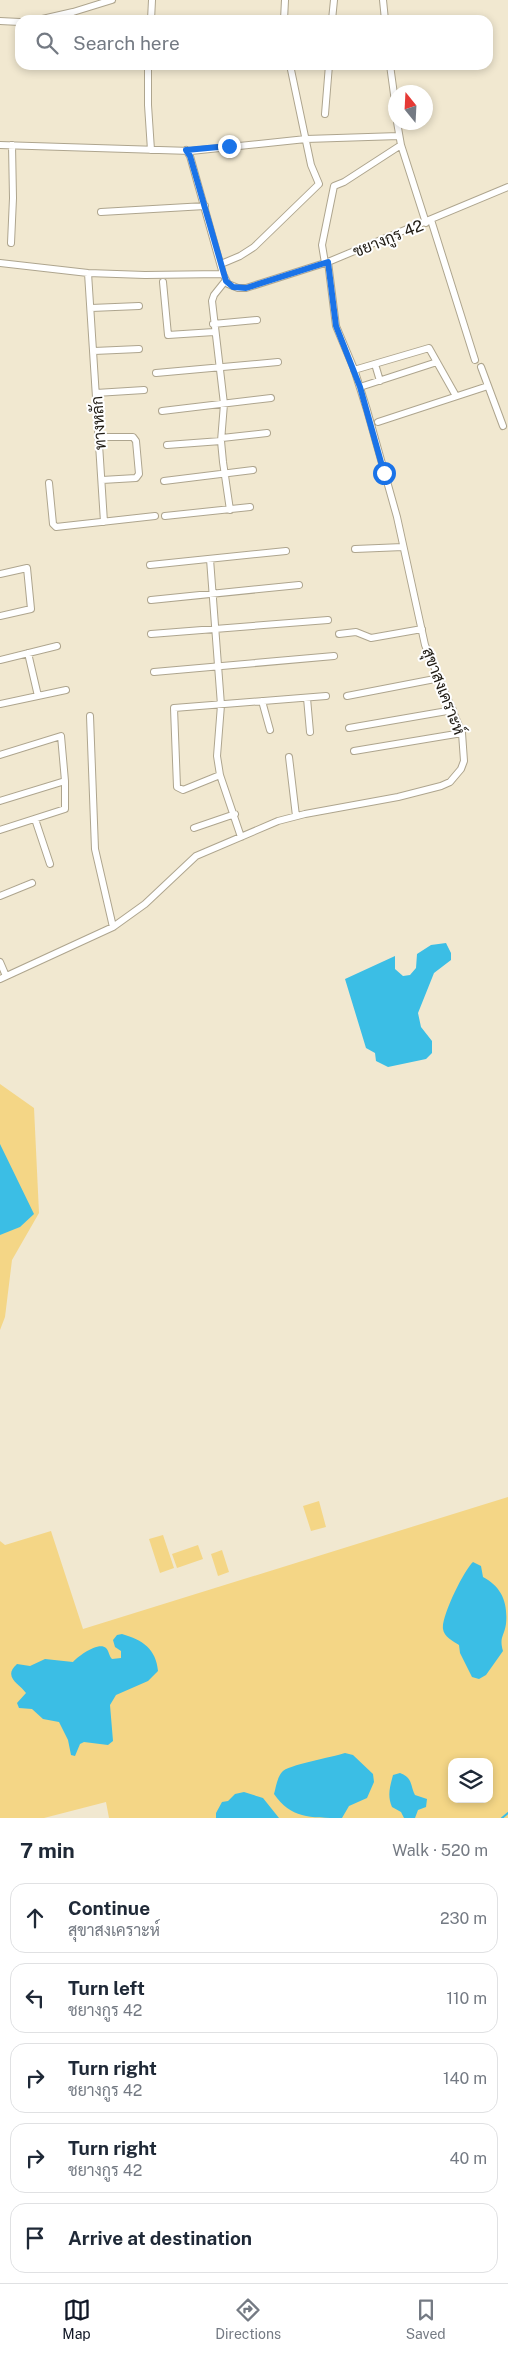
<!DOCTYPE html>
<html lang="en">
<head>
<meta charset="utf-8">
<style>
  body { margin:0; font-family:"Public Sans",Sarabun,sans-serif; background:#f6f6f7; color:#1f2937 }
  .controls { position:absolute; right:15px; bottom:15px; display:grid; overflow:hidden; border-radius:10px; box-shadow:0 2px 8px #0003 }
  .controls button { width:45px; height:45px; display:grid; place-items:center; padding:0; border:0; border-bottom:1px solid #e0e1e3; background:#fff; color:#1f2937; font:25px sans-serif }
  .compass { position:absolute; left:388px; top:85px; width:45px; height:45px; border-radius:50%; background:#fff; box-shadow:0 2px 8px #0003; rotate:342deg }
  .stop { position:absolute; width:15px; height:15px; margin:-11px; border:4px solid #1a73e8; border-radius:50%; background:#fff }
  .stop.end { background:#1a73e8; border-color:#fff; box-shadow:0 1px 5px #0008 }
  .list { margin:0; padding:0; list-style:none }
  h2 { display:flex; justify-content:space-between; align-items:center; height:65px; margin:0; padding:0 20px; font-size:21px }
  h2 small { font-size:16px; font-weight:400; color:#747a83 }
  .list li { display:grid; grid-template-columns:32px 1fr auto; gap:15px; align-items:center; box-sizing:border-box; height:70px; margin:0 10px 10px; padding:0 10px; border:1px solid #e0e1e3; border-radius:15px }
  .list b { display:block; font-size:19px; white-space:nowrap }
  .list p { margin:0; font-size:16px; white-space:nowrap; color:#747a83 }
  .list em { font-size:16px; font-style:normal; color:#747a83 }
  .icon { flex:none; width:28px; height:28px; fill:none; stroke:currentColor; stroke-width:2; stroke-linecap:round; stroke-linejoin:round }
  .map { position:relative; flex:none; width:508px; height:1818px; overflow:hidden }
  .search { position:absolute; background:#fff; box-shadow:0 2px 8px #0003; left:15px; right:15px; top:15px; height:55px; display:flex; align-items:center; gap:12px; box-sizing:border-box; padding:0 18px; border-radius:15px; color:#747a83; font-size:19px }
  .sheet { height:465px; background:#fff }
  nav { display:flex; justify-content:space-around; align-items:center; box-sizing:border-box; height:70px; border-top:1px solid #e0e1e3; background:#fff; font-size:14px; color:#747a83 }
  nav a { display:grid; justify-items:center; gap:2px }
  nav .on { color:#111827 }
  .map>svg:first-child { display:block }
</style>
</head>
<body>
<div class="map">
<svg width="508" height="1818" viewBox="0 0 508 1818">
  <rect width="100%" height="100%" fill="#f1e8d0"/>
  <path fill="#f4d686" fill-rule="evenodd" d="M 0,1084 L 34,1108 L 39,1213 L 12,1260 L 5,1317 L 0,1330 Z
    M 508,1497 L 508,1818 L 109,1818 L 106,1802 L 44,1818 L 0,1818 L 0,1541 L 5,1545 L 51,1531 L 83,1629 ZM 452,1762 L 489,1762 L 489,1799 L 452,1799 Z
    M 319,1501 L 326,1527 L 311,1531 L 303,1506 Z
    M 163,1535 L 174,1568 L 160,1573 L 149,1539 Z
    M 198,1545 L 203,1559 L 177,1568 L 172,1554 Z
    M 222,1550 L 229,1572 L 218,1576 L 211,1554 Z"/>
  <path fill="#3bbee5" d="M 446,943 L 451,953 L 451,960 L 434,973 L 418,1013 L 421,1027 L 432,1041 L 432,1053 L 426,1059 L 388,1067 L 376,1061 L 375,1053 L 366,1048 L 345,979 L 395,956 L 395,969 L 403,976 L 410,975 L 416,968 L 417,954 L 431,945 Z
    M 0,1144 L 34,1214 L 20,1227 L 0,1235 Z
    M 473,1562 L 481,1566 L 483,1577 C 502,1587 508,1603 506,1624 C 504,1637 499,1637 503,1651 L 486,1675 L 479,1679 L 472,1677 L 460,1653 L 459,1645 C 453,1641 444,1637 443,1629 C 441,1617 464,1570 473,1562 Z
    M 122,1634 C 143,1640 156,1649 158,1671 L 148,1681 L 116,1695 L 110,1705 L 113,1741 L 108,1745 L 84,1742 L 80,1744 L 75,1756 L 71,1755 L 68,1740 L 59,1722 L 43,1719 L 32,1709 L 19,1708 L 17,1703 L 26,1693 C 20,1684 2,1677 17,1664 L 30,1666 L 45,1659 L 73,1662 C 78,1656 99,1641 106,1648 C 109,1651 109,1656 112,1659 L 121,1658 L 121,1651 L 115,1647 L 113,1640 L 117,1635 Z
    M 345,1753 L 353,1755 L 373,1774 L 374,1782 L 367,1798 L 349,1806 L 342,1818 C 309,1818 291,1818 274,1794 C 276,1787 277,1778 282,1772 C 287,1765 333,1757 345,1753 Z
    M 400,1773 C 413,1778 410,1785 415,1795 L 427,1799 L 426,1807 L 418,1810 L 415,1818 L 404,1818 L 401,1812 L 392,1807 C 387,1795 390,1787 393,1775 Z
    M 244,1792 L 263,1798 L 279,1818 L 216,1818 L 216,1813 L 222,1802 L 228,1801 L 235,1794 Z"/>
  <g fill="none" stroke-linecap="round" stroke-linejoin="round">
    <path stroke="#3bbee5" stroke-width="2" d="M 502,1818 L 508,1813"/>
    <defs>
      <path id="street" d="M 383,0 L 385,20
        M 38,20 L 73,12 L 112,0
        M 151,20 L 152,0
        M 284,20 L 285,0
        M 332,20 L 334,0
        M 0,21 L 20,22
        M 148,65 L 148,105 L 151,150
        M 390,65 L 396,109
        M 325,114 L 329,65
        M 0,145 L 191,151 L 306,139 L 399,136
        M 401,145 L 426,223
        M 186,150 L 190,156 L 223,274 L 228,284 L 238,288 L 246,288 L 328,262 L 508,187
        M 101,212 L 205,206
        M 431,220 L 475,360
        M 11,243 L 13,198 L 12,145
        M 0,263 L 88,273 L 145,275 L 223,274
        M 325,263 L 322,245 L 334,186 L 344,182 L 401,145 L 397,122
        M 221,264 L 240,256 L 254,247 L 319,184 L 311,165 L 290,65
        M 88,273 L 104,522
        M 226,280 L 214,295 L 212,301 L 224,404 L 221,441 L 223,462 L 230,510
        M 163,282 L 168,335 L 214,332
        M 91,308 L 139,306
        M 213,324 L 257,320
        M 94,351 L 139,349
        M 375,364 L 380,381
        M 481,367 L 503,426
        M 354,370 L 429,348 L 456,396
        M 156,373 L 278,362
        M 360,387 L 437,362
        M 96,393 L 144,390
        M 162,411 L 271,398
        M 378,422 L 488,386
        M 99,437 L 133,437 L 136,441 L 139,474 L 136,478 L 102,480
        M 222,438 L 267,433
        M 167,445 L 221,441
        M 164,481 L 253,470
        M 49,483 L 53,524 L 56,527 L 155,516
        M 165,516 L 250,507
        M 355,549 L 403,547
        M 210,559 L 221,705 L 217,756 L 220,775 L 241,837
        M 150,565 L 286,551
        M 0,574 L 27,568 L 31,609 L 0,616
        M 151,600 L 299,585
        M 151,634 L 328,620
        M 339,634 L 356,632 L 371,638 L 422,629
        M 28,653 L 38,696
        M 0,660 L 57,646
        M 154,672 L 334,656
        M 347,696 L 440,678
        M 307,698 L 310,732
        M 262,701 L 270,730
        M 0,704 L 66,690
        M 90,716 L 95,849 L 113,927
        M 349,728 L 453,710
        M 354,751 L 462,733
        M 0,755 L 61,736 L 65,781
        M 289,757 L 296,816
        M 220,775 L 183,790 L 177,787 L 174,708 L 326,696
        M 0,801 L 65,781 L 65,809 L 0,830
        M 35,819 L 50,864
        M 194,828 L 235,814
        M 0,896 L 32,883
        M 0,962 L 6,976
        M 0,979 L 113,927 L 145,904 L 196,856 L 278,821 L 305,814 L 398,797 L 441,786 L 450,782 L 461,769 L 464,761 L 462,733 L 425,645 L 397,517 L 367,410 L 354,369 L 336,326 L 328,262"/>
    </defs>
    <use href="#street" stroke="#aea58e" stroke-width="8"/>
    <use href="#street" stroke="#fff" stroke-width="6"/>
  </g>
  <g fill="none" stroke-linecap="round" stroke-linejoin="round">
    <path stroke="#1a73e8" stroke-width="6" d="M 229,146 L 186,150 L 190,156 L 226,281 L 233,287 L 246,288 L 328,262 L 336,326 L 360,387 L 384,473"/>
  </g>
  <g text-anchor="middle" stroke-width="4" stroke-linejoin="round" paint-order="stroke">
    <g font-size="16" fill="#1f1b13" stroke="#fff">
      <text transform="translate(388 238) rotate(-22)" y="6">ชยางกูร 42</text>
      <text transform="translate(98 423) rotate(-94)" y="6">ทางหลัก</text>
      <text transform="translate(444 691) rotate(69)" y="6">สุขาสงเคราะห์</text>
    </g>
  </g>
</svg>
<div class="controls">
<button><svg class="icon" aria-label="layers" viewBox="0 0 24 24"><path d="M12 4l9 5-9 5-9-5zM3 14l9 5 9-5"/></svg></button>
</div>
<svg class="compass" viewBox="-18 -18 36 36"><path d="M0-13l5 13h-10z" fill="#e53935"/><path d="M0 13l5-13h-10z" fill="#747a83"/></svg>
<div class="stop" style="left:384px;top:473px"></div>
<div class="stop end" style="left:229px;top:146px"></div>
<div class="search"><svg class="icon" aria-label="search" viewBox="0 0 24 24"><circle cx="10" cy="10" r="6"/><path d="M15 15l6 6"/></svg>Search here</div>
</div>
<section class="sheet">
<h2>7 min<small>Walk · 520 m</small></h2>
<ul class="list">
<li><svg class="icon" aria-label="ahead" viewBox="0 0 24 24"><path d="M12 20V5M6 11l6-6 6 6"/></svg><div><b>Continue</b><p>สุขาสงเคราะห์</p></div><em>230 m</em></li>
<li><svg class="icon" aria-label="left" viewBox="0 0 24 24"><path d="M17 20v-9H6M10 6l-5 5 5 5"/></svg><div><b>Turn left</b><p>ชยางกูร 42</p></div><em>110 m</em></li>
<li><svg class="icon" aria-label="right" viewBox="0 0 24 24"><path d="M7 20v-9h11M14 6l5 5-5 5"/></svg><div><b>Turn right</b><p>ชยางกูร 42</p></div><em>140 m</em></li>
<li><svg class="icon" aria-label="right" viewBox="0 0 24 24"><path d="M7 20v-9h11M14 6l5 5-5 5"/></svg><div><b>Turn right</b><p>ชยางกูร 42</p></div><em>40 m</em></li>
<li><svg class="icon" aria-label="arrive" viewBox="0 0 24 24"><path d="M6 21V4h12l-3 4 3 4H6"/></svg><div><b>Arrive at destination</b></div></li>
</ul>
</section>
<nav>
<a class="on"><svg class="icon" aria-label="map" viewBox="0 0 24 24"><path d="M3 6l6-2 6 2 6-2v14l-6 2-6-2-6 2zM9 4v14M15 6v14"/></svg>Map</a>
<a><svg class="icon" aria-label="directions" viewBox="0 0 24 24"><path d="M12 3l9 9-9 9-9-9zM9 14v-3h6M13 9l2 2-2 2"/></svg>Directions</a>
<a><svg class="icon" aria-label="saved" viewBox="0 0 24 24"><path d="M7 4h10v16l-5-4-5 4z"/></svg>Saved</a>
</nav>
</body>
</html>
